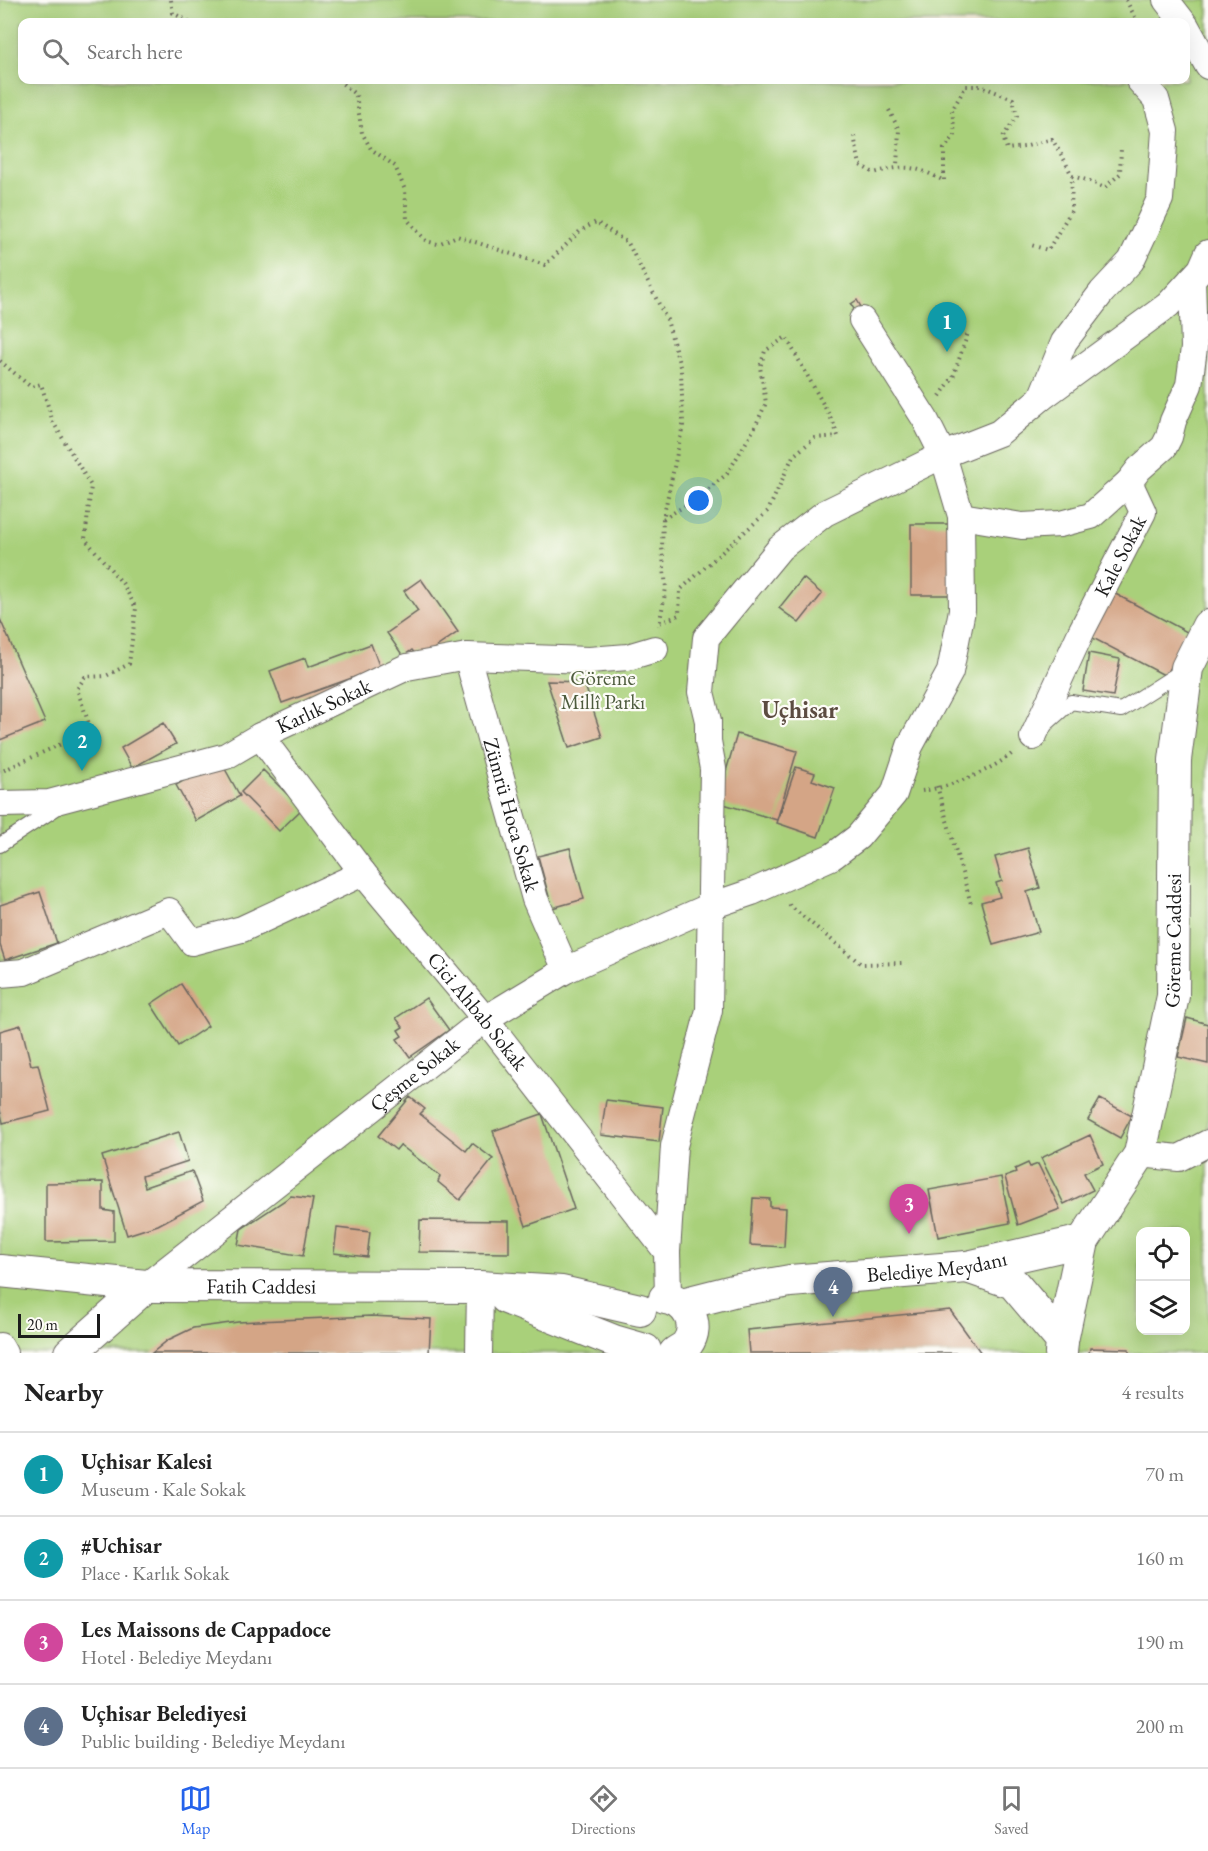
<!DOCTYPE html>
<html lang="en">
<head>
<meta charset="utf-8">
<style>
  body { margin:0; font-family:"EB Garamond",serif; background:#f2f2f2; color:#222 }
  .controls { position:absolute; right:18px; bottom:18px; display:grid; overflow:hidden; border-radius:12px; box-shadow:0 6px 24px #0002 }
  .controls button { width:54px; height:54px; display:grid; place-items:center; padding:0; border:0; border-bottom:2px solid #e0e0e0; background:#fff; color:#222; font:30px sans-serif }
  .scale { position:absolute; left:18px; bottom:15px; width:82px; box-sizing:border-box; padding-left:6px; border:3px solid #1c1c1c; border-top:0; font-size:16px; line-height:21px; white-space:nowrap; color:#1c1c1c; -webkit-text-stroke:4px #fdfcf7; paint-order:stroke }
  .you { position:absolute; left:699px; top:501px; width:21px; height:21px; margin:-15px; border:4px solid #fff; border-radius:50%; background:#1a73e8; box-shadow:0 0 0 9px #1a73e833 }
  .badge { display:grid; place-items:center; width:39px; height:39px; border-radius:50%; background:#2563eb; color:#fff; font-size:20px; font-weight:700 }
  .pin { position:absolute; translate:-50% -50px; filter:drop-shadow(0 2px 3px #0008) }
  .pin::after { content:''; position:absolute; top:32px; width:21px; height:18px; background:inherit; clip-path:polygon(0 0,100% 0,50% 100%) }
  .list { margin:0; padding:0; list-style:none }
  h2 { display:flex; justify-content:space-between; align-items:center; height:78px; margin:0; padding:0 24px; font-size:26px }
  h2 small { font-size:20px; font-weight:400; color:#767676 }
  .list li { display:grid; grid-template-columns:39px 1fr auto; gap:18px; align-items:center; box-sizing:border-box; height:84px; padding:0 24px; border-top:2px solid #e0e0e0 }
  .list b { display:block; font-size:22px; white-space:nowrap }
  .list p { margin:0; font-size:20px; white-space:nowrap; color:#767676 }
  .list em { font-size:20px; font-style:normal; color:#767676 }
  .icon { flex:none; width:33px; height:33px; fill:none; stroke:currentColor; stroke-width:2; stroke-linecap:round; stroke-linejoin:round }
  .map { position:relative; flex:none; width:1208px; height:1353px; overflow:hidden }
  .search { position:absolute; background:#fff; box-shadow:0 6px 24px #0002; left:18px; right:18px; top:18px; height:66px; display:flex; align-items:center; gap:15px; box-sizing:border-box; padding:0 21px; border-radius:12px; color:#767676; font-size:22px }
  .sheet { height:414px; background:#fff }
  nav { display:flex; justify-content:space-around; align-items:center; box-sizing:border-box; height:84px; border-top:2px solid #e0e0e0; background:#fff; font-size:16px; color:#767676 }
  nav a { display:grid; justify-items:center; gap:3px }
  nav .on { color:#2563eb }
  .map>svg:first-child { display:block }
</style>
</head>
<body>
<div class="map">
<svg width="1208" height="1353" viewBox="0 0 1208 1353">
  <rect width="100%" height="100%" fill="#fdfcf7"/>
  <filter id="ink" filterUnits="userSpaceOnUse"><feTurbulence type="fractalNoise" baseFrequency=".0167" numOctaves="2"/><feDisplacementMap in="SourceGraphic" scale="12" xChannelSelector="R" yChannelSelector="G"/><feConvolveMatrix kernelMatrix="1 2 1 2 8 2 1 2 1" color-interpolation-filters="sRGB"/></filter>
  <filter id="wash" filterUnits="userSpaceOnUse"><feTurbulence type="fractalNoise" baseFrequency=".008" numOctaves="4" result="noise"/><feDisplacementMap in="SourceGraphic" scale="24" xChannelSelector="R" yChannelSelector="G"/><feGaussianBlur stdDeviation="1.35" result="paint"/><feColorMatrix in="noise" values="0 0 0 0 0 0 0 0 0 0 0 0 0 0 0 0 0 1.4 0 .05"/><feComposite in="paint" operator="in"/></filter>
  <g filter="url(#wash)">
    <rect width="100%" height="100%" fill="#f7ecd8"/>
    <path fill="#a9d07a" stroke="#62764b" stroke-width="1.5" fill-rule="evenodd" d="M 0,0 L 1208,0 L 1208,1353 L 0,1353 ZM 22,22 L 1186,22 L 1186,80 L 22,80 ZM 1140,1232 L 1186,1232 L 1186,1330 L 1140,1330 Z"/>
    <g id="blocks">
      <path fill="#d4a586" d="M 857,300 L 861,307 L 855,311 L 851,304 Z
        M 911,524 L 957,524 L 957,595 L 911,595 Z
        M 803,578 L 822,594 L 799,623 L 779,608 Z
        M 421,579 L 458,632 L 419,659 L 412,650 L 403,656 L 387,633 L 418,611 L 404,591 Z
        M 1108,590 L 1189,633 L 1166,676 L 1085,634 Z
        M 0,619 L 45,722 L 0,740 Z
        M 371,644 L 380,668 L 282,703 L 270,671 L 305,658 L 308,667 Z
        M 1089,653 L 1120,659 L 1113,696 L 1083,691 Z
        M 547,681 L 584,682 L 602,737 L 569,748 Z
        M 163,723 L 176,744 L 132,768 L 121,748 Z
        M 737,734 L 797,751 L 777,820 L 717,802 Z
        M 220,760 L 240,796 L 196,821 L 176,785 Z
        M 796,767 L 815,773 L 812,780 L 835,788 L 818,837 L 777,823 Z
        M 263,770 L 302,809 L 279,831 L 241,792 Z
        M 570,848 L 584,899 L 552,908 L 538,856 Z
        M 1028,848 L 1040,888 L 1027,892 L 1039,932 L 993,945 L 981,902 L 1000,897 L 996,883 L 1002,881 L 995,857 Z
        M 40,892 L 57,943 L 5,960 L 0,945 L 0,905 Z
        M 181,984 L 208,1026 L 178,1046 L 151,1004 Z
        M 426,998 L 449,1030 L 410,1057 L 397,1039 L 402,1036 L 398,1030 L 403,1027 L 396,1018 Z
        M 1187,1018 L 1208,1024 L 1208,1064 L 1178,1057 Z
        M 21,1025 L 31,1065 L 38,1064 L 50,1111 L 3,1123 L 0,1110 L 0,1031 Z
        M 410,1097 L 425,1109 L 420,1114 L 466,1151 L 472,1143 L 493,1159 L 460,1200 L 438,1182 L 440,1176 L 400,1145 L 396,1150 L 378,1136 Z
        M 1100,1099 L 1132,1116 L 1120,1138 L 1088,1120 Z
        M 606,1100 L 663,1107 L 659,1142 L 601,1135 Z
        M 542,1114 L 574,1209 L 526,1226 L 493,1131 Z
        M 179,1132 L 188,1161 L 142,1176 L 145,1187 L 192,1171 L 203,1201 L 158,1225 L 127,1235 L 102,1156 Z
        M 1090,1135 L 1103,1164 L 1084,1173 L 1093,1190 L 1064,1204 L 1041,1158 Z
        M 1028,1163 L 1030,1167 L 1038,1164 L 1060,1209 L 1018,1225 L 1005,1177 L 1016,1173 L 1015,1169 Z
        M 1001,1177 L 1010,1223 L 938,1237 L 929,1190 Z
        M 103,1182 L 103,1210 L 114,1212 L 114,1241 L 46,1242 L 46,1183 Z
        M 291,1196 L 313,1199 L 303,1256 L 238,1245 L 241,1229 Z
        M 753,1198 L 770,1199 L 770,1207 L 786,1208 L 784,1247 L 750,1245 Z
        M 420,1220 L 509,1221 L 509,1253 L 419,1252 Z
        M 337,1228 L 370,1232 L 367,1257 L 334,1253 Z
        M 950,1310 L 981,1353 L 749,1353 L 747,1330 Z
        M 371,1316 L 431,1319 L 429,1353 L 152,1353 L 168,1340 L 193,1328 L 238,1322 Z
        M 1090,1348 L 1129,1349 L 1129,1353 L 1089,1353 Z"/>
    </g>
  </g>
  <g filter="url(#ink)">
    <use href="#blocks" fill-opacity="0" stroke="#69655e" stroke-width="1.5"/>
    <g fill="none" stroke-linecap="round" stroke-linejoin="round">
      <defs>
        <path id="service" d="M 1043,727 L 1071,702 L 1121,710 L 1185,669
          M 0,845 L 58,807"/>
        <g id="minor">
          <path d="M 1166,0 L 1183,22"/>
          <path d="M 1186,26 L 1208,66"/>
          <path d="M 1041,398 L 1064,342 L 1102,292 L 1131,261 L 1160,199 L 1165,131 L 1156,99 L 1139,80"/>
          <path d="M 961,516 L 1022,526 L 1060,524 L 1091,516 L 1129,482"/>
          <path id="s1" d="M 467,656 L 535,899 L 566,970"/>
          <path id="s2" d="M 260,736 L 363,873 L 485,1019 L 667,1252 L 668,1297"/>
          <path id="s3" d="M 1033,737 L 1082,630 L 1143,512 L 1129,482 L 1139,469 L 1164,447 L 1169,437 L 1173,421 L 1189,385 L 1194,348 L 1192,279"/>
          <path id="s4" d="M 0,804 L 49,803 L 226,756 L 260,736 L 407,667 L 467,656 L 589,660 L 628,657 L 655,649"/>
          <path d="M 0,974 L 24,972 L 169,911 L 192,942 L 242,929 L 363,873"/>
          <path d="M 1140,1154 L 1179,1158 L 1208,1143"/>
          <path d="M 667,1252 L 674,1146 L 709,1010 L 713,769 L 708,741 L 708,721 L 701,692 L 706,638 L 780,548 L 825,513 L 943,455 L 999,433 L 1041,398 L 1168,305 L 1201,269 L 1208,253"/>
          <path id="s5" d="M 146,1286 L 485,1019 L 566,970 L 711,906 L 752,892 L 833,856 L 858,837 L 894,794 L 910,746 L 950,672 L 962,610 L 961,516 L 943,455 L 925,419 L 862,320"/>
          <path d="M 0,1346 L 4,1353"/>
          <path d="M 479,1353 L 480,1287"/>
        </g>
        <g id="tertiary">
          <path d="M 967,1267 L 1013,1283 L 1062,1341 L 1061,1353"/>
          <path id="s6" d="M 0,1271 L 146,1286 L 480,1287 L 562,1292 L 640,1310"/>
          <path d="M 506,1298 L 614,1341 L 645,1350"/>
          <path d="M 665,1298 C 687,1300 701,1325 687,1344 C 684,1348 679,1350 675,1353"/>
          <path id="s7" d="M 682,1304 L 733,1291 L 790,1281 L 967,1267 L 1083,1241"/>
          <path id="s8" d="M 1062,1341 L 1083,1241 L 1140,1154 L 1173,996 L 1175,760 L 1187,668 L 1208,626"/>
          <path d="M 70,1353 L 146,1286"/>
        </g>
      </defs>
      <use href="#service" stroke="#69655e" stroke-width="16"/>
      <use href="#minor" stroke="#69655e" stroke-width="28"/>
      <use href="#tertiary" stroke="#69655e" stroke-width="34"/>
      <path stroke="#69655e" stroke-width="4" stroke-dasharray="1.5 4.5" stroke-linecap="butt" d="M 171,0 L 173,13 L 190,22
        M 1126,0 L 1136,19 L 1136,22
        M 338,80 L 356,95 L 362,133 L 371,149 L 395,166 L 405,190 L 407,219 L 426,241 L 438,244 L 457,236 L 545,265 L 580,231 L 596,222 L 628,243 L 667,320 L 681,370 L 683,425 L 663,519 L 662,547 L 666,588 L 659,626
        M 889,110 L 899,130 L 897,166
        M 854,136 L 860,165 L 874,173 C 905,164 916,166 944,181 L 944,149 L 955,135 L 952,110 L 966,86 L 981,86 L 1013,99 L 1017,116 L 1003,137 L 1007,149 L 1024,147 L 1052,139 L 1065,161 L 1072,176 L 1071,211 L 1048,250 L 1031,245
        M 1072,176 L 1090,181 L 1104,188 L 1120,174 L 1121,147
        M 0,361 L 31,387 L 41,384 L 53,422 L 91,486 L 85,539 L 123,584 L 136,608 L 129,664 L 106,676 L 85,677 L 77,689 L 90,727 L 81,735 L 0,772
        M 940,396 L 953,377 L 968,333
        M 660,623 L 679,615 L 680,590 L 768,511 L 793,456 L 815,438 L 838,436 L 833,422 L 786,337 L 765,351 L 760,367 L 766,403 L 754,429 L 727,474 L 693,501 L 663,519
        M 937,786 L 972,907
        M 922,791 C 951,787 991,771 1014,752
        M 789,905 L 861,964 L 905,963"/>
      <use href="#service" stroke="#fff" stroke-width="14"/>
      <use href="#minor" stroke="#fff" stroke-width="26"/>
      <use href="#tertiary" stroke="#fff" stroke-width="32"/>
    </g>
  </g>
  <g text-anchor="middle" stroke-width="4.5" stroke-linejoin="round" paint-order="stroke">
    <g font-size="21" fill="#1c1c1c" stroke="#fdfcf7">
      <text dy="7" stroke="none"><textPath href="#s3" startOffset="201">Kale Sokak</textPath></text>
      <text dy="7" stroke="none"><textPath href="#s4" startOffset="342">Karlık Sokak</textPath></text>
      <text dy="7" stroke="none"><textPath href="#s1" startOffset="165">Zümrü Hoca Sokak</textPath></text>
      <text dy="7" stroke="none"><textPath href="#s8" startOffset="423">Göreme Caddesi</textPath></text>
      <text dy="7" stroke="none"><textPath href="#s2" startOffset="351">Cici Ahbab Sokak</textPath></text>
      <text dy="7" stroke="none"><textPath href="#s5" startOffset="342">Çeşme Sokak</textPath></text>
      <text dy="7" stroke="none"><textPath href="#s7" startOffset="258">Belediye Meydanı</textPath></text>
      <text dy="7" stroke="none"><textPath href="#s6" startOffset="262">Fatih Caddesi</textPath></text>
    </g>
    <g font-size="21" fill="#4d5b3d" stroke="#fdfcf7">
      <text x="603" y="685">Göreme<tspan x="603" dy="24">Millî Parkı</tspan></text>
    </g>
    <g font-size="24" font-weight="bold" fill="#5c4c41" stroke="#fdfcf7">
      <text x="800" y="718">Uçhisar</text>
    </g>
  </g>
</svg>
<div class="controls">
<button><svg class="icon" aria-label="locate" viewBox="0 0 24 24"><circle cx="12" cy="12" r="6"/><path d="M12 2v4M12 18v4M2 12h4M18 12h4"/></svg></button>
<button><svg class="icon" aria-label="layers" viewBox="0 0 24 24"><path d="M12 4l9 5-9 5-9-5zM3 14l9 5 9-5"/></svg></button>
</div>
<div class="scale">20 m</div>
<div class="you"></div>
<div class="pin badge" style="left:947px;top:352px;background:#0f9aa8">1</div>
<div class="pin badge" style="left:82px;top:771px;background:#0f9aa8">2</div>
<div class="pin badge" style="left:909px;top:1234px;background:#d1479c">3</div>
<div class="pin badge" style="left:833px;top:1317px;background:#5c6f8a">4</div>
<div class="search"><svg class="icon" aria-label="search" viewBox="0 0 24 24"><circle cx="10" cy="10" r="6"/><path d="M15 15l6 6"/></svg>Search here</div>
</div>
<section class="sheet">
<h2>Nearby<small>4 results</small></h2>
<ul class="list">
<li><span class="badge" style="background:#0f9aa8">1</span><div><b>Uçhisar Kalesi</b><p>Museum · Kale Sokak</p></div><em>70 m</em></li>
<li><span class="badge" style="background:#0f9aa8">2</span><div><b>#Uchisar</b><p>Place · Karlık Sokak</p></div><em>160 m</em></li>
<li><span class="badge" style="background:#d1479c">3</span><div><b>Les Maissons de Cappadoce</b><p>Hotel · Belediye Meydanı</p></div><em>190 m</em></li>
<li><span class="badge" style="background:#5c6f8a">4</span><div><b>Uçhisar Belediyesi</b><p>Public building · Belediye Meydanı</p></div><em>200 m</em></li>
</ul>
</section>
<nav>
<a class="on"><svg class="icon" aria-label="map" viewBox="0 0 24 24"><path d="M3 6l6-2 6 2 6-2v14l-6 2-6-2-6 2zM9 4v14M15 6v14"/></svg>Map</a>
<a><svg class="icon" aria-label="directions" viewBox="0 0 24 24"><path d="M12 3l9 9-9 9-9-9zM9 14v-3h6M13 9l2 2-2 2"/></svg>Directions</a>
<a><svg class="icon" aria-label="saved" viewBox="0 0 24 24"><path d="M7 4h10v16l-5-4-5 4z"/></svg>Saved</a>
</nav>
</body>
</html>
